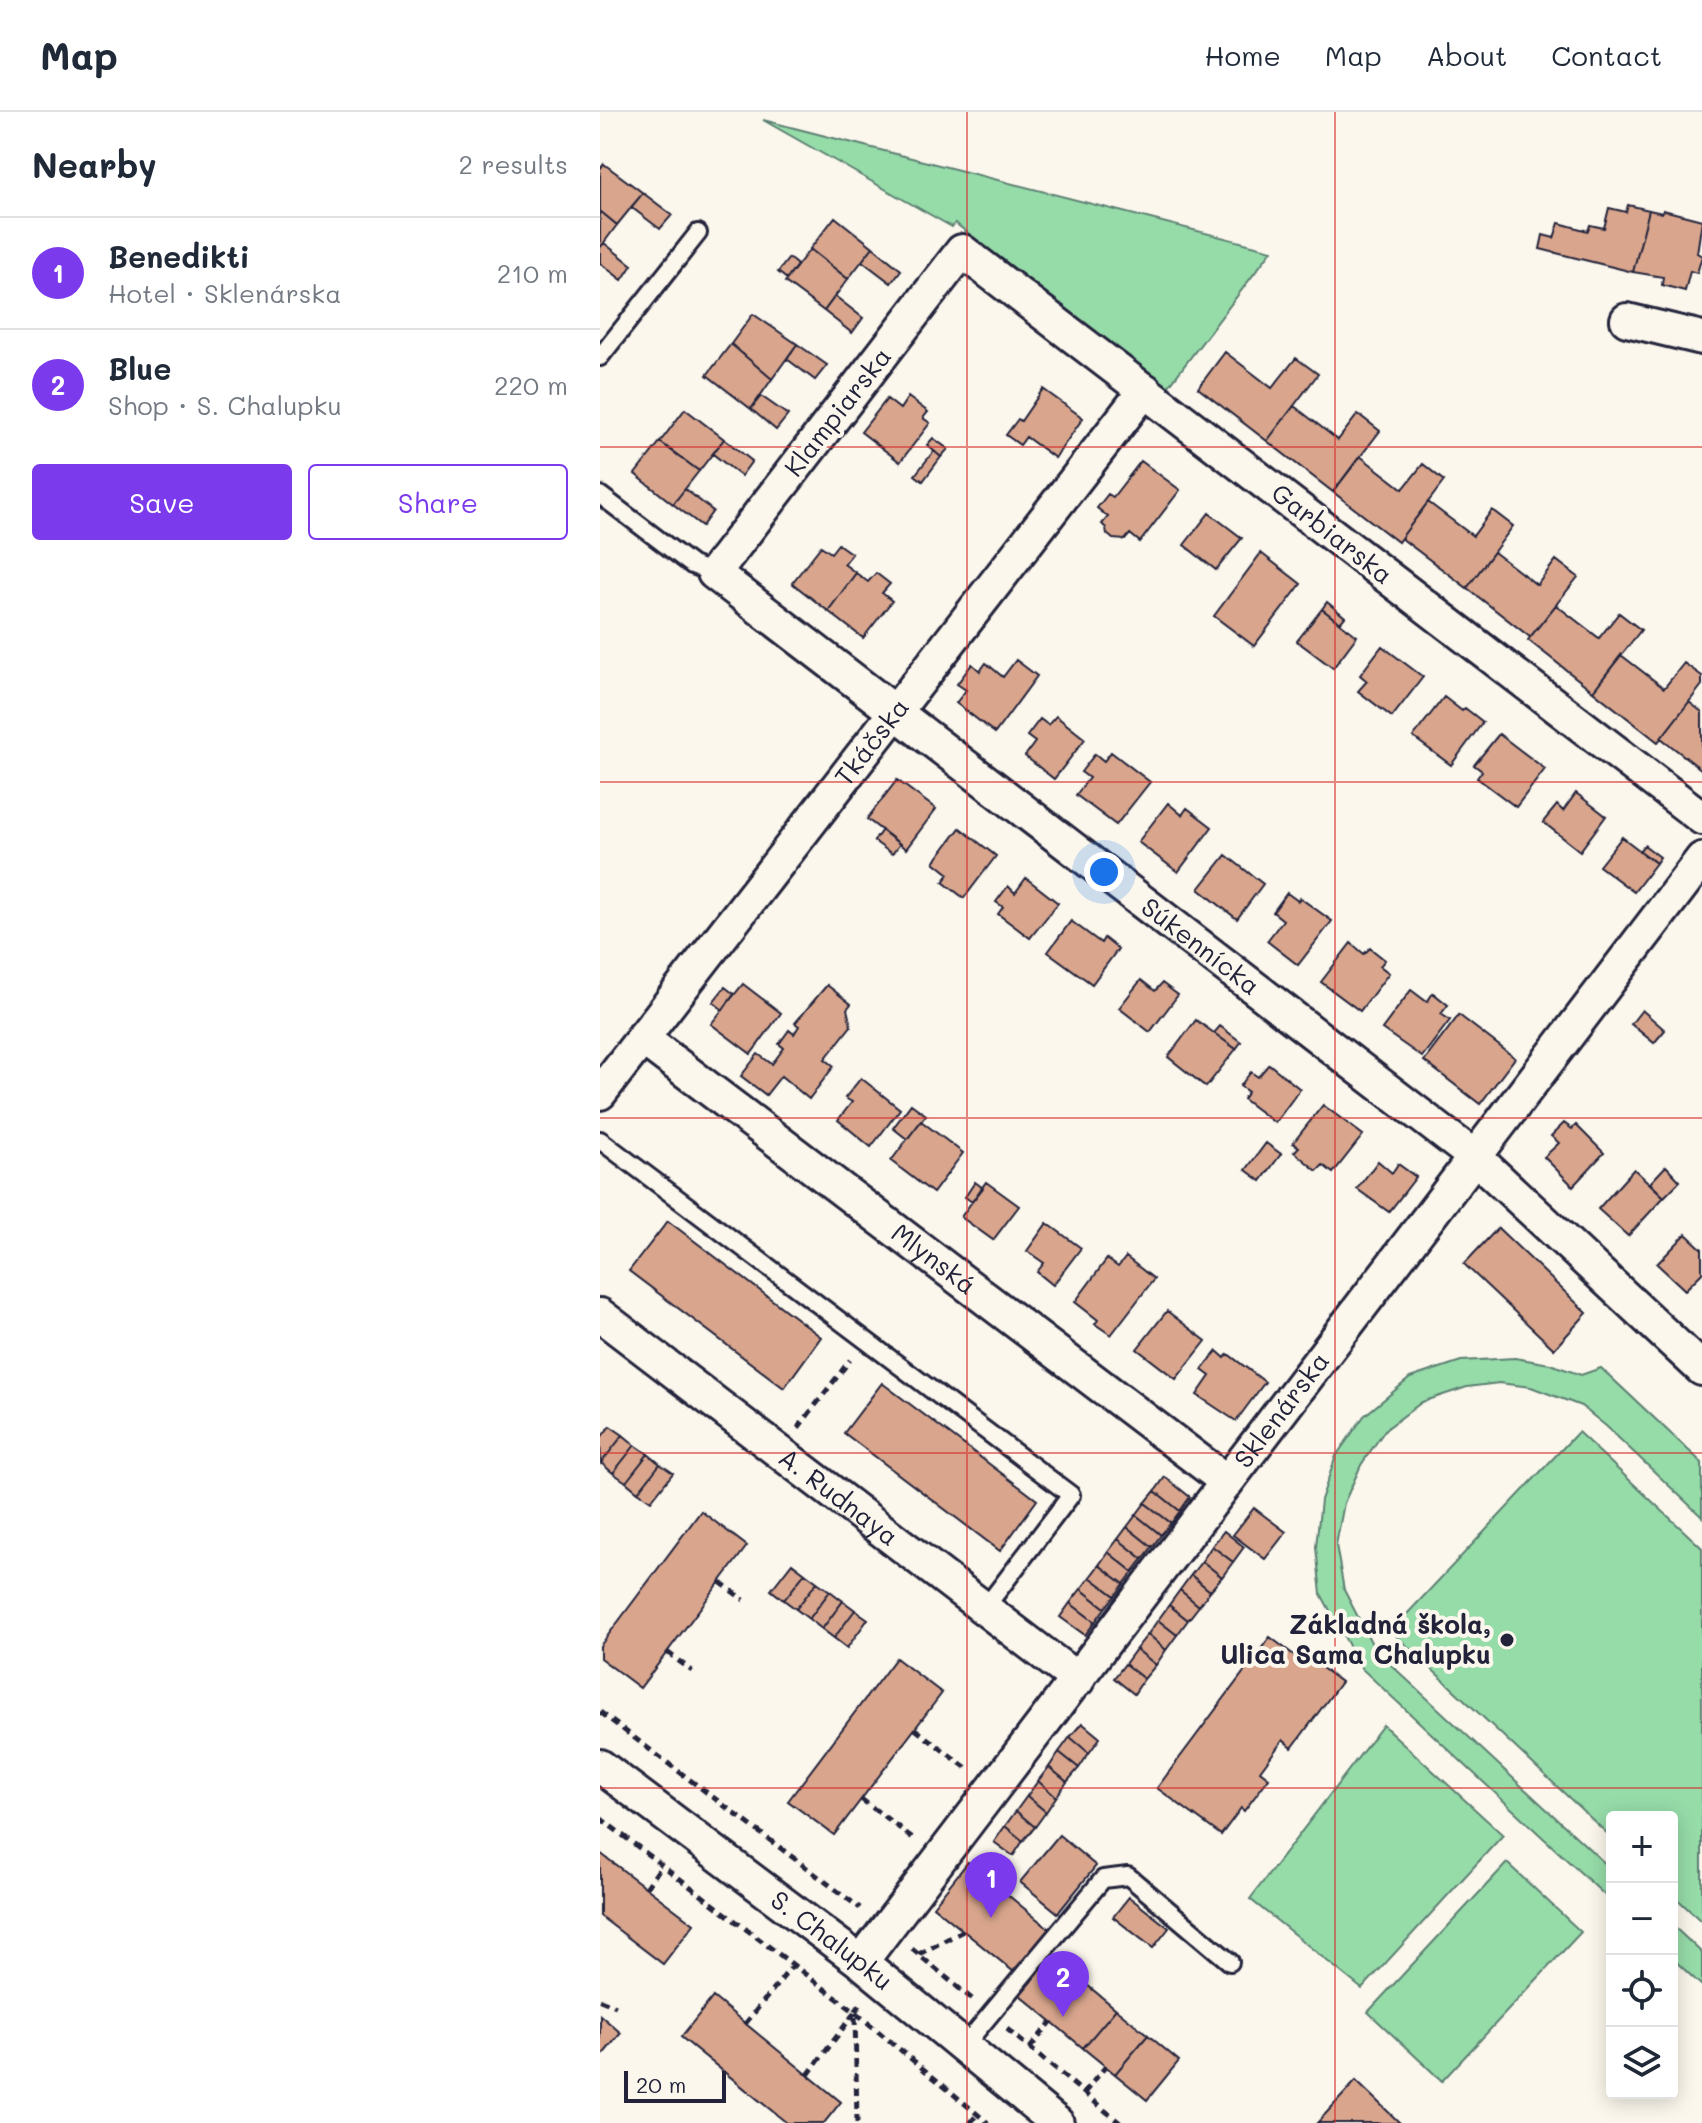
<!DOCTYPE html>
<html lang="en">
<head>
<meta charset="utf-8">
<style>
  body { margin:0; font-family:Mali,sans-serif; background:#f2f2f3; color:#1f2937 }
  .controls { position:absolute; right:24px; bottom:24px; display:grid; overflow:hidden; border-radius:8px; box-shadow:0 4px 20px #0003 }
  .controls button { width:72px; height:72px; display:grid; place-items:center; padding:0; border:0; border-bottom:2px solid #e0e1e3; background:#fff; color:#1f2937; font:40px sans-serif }
  .scale { position:absolute; left:24px; bottom:20px; width:102px; box-sizing:border-box; padding-left:8px; border:4px solid #22223b; border-top:0; font-size:22px; line-height:28px; white-space:nowrap; color:#22223b; -webkit-text-stroke:6px #fbf7ec; paint-order:stroke }
  .you { position:absolute; left:504px; top:760px; width:28px; height:28px; margin:-20px; border:6px solid #fff; border-radius:50%; background:#1a73e8; box-shadow:0 0 0 12px #1a73e833 }
  .badge { display:grid; place-items:center; width:52px; height:52px; border-radius:50%; background:#7c3aed; color:#fff; font-size:26px; font-weight:700 }
  .pin { position:absolute; translate:-50% -66px; filter:drop-shadow(0 2px 4px #0008) }
  .pin::after { content:''; position:absolute; top:42px; width:28px; height:24px; background:inherit; clip-path:polygon(0 0,100% 0,50% 100%) }
  .list { margin:0; padding:0; list-style:none }
  h2 { display:flex; justify-content:space-between; align-items:center; height:104px; margin:0; padding:0 32px; font-size:34px }
  h2 small { font-size:26px; font-weight:400; color:#747a83 }
  .list li { display:grid; grid-template-columns:52px 1fr auto; gap:24px; align-items:center; box-sizing:border-box; height:112px; padding:0 32px; border-top:2px solid #e0e1e3 }
  .list b { display:block; font-size:30px; white-space:nowrap }
  .list p { margin:0; font-size:26px; white-space:nowrap; color:#747a83 }
  .list em { font-size:26px; font-style:normal; color:#747a83 }
  .actions { display:flex; gap:16px; padding:24px 32px }
  .actions a { flex:1; padding:18px 0; border:2px solid #7c3aed; border-radius:8px; text-align:center; font-size:28px; color:#7c3aed }
  .actions .main { background:#7c3aed; color:#fff }
  .icon { flex:none; width:44px; height:44px; fill:none; stroke:currentColor; stroke-width:2; stroke-linecap:round; stroke-linejoin:round }
  .map { position:relative; flex:none; width:1102px; height:2011px; overflow:hidden }
  header { display:flex; align-items:center; gap:48px; box-sizing:border-box; height:112px; padding:0 40px; background:#fff; border-bottom:2px solid #e0e1e3 }
  header strong { font-size:38px }
  nav { display:flex; gap:44px; margin-inline-start:auto; font-size:28px }
  main { display:flex }
  aside { flex:1; background:#fff }
  .map>svg:first-child { display:block }
</style>
</head>
<body>
<header>
<strong>Map</strong>
<nav><a>Home</a><a>Map</a><a>About</a><a>Contact</a></nav>
</header>
<main>
<aside>
<h2>Nearby<small>2 results</small></h2>
<ul class="list">
<li><span class="badge">1</span><div><b>Benedikti</b><p>Hotel · Sklenárska</p></div><em>210 m</em></li>
<li><span class="badge">2</span><div><b>Blue</b><p>Shop · S. Chalupku</p></div><em>220 m</em></li>
</ul>
<div class="actions"><a class="main">Save</a><a>Share</a></div>
</aside>
<div class="map">
<svg width="1102" height="2011" viewBox="0 0 1102 2011">
  <rect width="100%" height="100%" fill="#fbf7ec"/>
  <filter id="ink" filterUnits="userSpaceOnUse"><feTurbulence type="fractalNoise" baseFrequency=".0125" numOctaves="2"/><feDisplacementMap in="SourceGraphic" scale="16" xChannelSelector="R" yChannelSelector="G"/><feConvolveMatrix kernelMatrix="1 2 1 2 8 2 1 2 1" color-interpolation-filters="sRGB"/></filter>
  <g filter="url(#ink)">
    <path fill="#96dca9" stroke="#5c7f72" stroke-width="2" d="M 163,8 L 672,138 L 568,275 L 355,111 L 352,115 Z
      M 915,1246 L 950,1252 L 981,1263 L 1001,1256 L 1102,1351 L 1102,1405 L 1006,1314 L 981,1294 L 931,1275 L 899,1271 L 867,1275 L 822,1290 L 785,1318 L 761,1353 L 744,1391 L 736,1433 L 744,1478 L 775,1538 L 1012,1758 L 1012,1790 L 761,1556 L 721,1482 L 716,1435 L 721,1388 L 736,1344 L 764,1304 L 810,1266 L 861,1249 Z
      M 978,1320 L 1102,1436 L 1102,1810 L 1072,1782 L 1072,1705 L 1012,1705 L 1012,1726 L 791,1519 Z
      M 783,1613 L 903,1723 L 762,1877 L 650,1787 Z
      M 907,1751 L 981,1820 L 842,1969 L 768,1900 Z
      M 1072,1813 L 1102,1841 L 1102,1874 L 1072,1846 Z"/>
    <path fill="#d9a68d" stroke="#22223b" stroke-width="2" d="M 4,52 L 43,81 L 17,113 L 0,99 L 0,57 Z
      M 43,81 L 72,103 L 60,117 L 31,95 Z
      M 1028,93 L 1049,98 L 1033,160 L 940,137 L 943,123 L 954,126 L 959,111 L 988,119 L 990,113 L 1004,116 L 1009,96 L 1026,100 Z
      M 1049,98 L 1062,101 L 1063,98 L 1102,108 L 1097,141 L 1102,144 L 1097,161 L 1090,159 L 1085,179 L 1062,173 L 1063,165 L 1033,160 Z
      M 0,99 L 17,113 L 0,136 Z
      M 235,105 L 273,135 L 248,167 L 210,137 Z
      M 4,131 L 32,153 L 22,168 L 0,151 L 0,136 Z
      M 273,135 L 301,158 L 291,171 L 262,149 Z
      M 210,137 L 248,167 L 224,199 L 185,170 Z
      M 189,146 L 197,153 L 187,167 L 178,160 Z
      M 235,184 L 263,206 L 252,221 L 224,199 Z
      M 153,202 L 197,232 L 172,267 L 131,232 Z
      M 131,232 L 172,267 L 151,297 L 107,263 Z
      M 197,232 L 227,253 L 215,268 L 187,247 Z
      M 625,240 L 672,276 L 696,246 L 718,262 L 667,329 L 598,276 Z
      M 443,277 L 483,306 L 455,346 L 426,325 L 420,333 L 406,323 L 418,307 L 421,309 Z
      M 161,284 L 188,303 L 176,318 L 151,297 Z
      M 308,285 L 328,300 L 323,306 L 330,311 L 300,350 L 261,320 L 287,287 L 300,297 Z
      M 694,294 L 738,328 L 758,302 L 780,319 L 733,380 L 667,329 Z
      M 85,297 L 124,327 L 99,359 L 60,330 Z
      M 333,326 L 348,337 L 341,345 L 327,333 Z
      M 124,327 L 152,349 L 141,364 L 113,342 Z
      M 60,330 L 99,359 L 73,392 L 35,362 Z
      M 334,339 L 341,345 L 323,369 L 315,363 Z
      M 760,344 L 803,377 L 823,352 L 844,369 L 798,430 L 733,380 Z
      M 541,349 L 580,378 L 540,430 L 530,422 L 525,428 L 513,427 L 507,422 L 506,416 L 502,412 L 508,405 L 497,396 L 508,382 L 513,385 Z
      M 85,377 L 113,399 L 102,414 L 73,392 Z
      M 828,390 L 873,424 L 892,398 L 913,414 L 867,476 L 801,426 Z
      M 609,401 L 642,426 L 616,458 L 584,433 Z
      M 238,432 L 252,442 L 244,452 L 256,461 L 228,499 L 192,471 L 221,434 L 231,441 Z
      M 894,440 L 937,473 L 956,448 L 978,465 L 930,525 L 867,476 Z
      M 661,441 L 701,472 L 654,534 L 614,504 Z
      M 256,461 L 268,470 L 276,461 L 290,472 L 282,481 L 292,489 L 263,526 L 228,499 Z
      M 727,490 L 745,505 L 740,511 L 722,497 Z
      M 956,493 L 999,526 L 1019,501 L 1041,518 L 993,579 L 928,528 Z
      M 722,497 L 757,524 L 733,556 L 697,529 Z
      M 782,534 L 823,565 L 792,605 L 758,579 L 767,569 L 760,563 Z
      M 1021,543 L 1064,576 L 1084,551 L 1102,564 L 1102,573 L 1058,630 L 993,579 Z
      M 416,548 L 437,564 L 395,621 L 356,591 L 366,578 L 357,572 L 372,552 L 380,559 L 386,551 L 403,565 Z
      M 844,585 L 862,599 L 865,596 L 883,610 L 851,653 L 813,625 Z
      M 1089,590 L 1102,600 L 1102,658 L 1061,626 Z
      M 456,604 L 485,627 L 454,667 L 425,644 L 435,630 L 427,624 L 440,607 L 448,613 Z
      M 899,622 L 945,657 L 916,695 L 877,666 L 882,659 L 874,653 Z
      M 511,640 L 550,670 L 516,713 L 476,683 L 489,666 L 481,660 L 495,642 L 504,649 Z
      M 297,668 L 336,697 L 306,737 L 267,707 Z
      M 976,681 L 1006,704 L 980,739 L 943,710 L 957,693 L 963,699 Z
      M 568,691 L 582,703 L 587,696 L 612,715 L 578,760 L 538,730 Z
      M 360,716 L 396,744 L 364,786 L 343,770 L 349,762 L 334,750 Z
      M 282,718 L 300,732 L 292,742 L 274,729 Z
      M 1022,725 L 1056,751 L 1034,780 L 999,754 Z
      M 1044,733 L 1060,745 L 1056,751 L 1039,739 Z
      M 626,743 L 663,772 L 637,807 L 599,777 Z
      M 426,766 L 458,791 L 430,826 L 398,802 L 403,795 L 396,790 L 408,774 L 415,781 Z
      M 687,781 L 698,789 L 700,786 L 732,809 L 698,853 L 667,829 L 683,808 L 673,800 Z
      M 471,809 L 501,831 L 504,826 L 518,837 L 492,872 L 448,840 Z
      M 751,831 L 764,842 L 770,836 L 785,848 L 780,854 L 789,861 L 760,899 L 721,870 Z
      M 541,868 L 555,879 L 562,871 L 578,883 L 550,920 L 519,896 Z
      M 143,872 L 181,901 L 151,942 L 111,912 Z
      M 227,873 L 251,892 L 247,897 L 251,914 L 225,947 L 234,954 L 209,987 L 181,964 L 166,983 L 141,964 L 158,942 L 172,952 L 184,936 L 179,932 L 189,918 L 194,922 L 199,914 L 195,911 Z
      M 125,875 L 134,882 L 123,898 L 113,890 Z
      M 811,878 L 827,890 L 833,881 L 848,893 L 841,902 L 850,908 L 822,945 L 782,917 Z
      M 1042,898 L 1065,918 L 1054,931 L 1031,912 Z
      M 859,903 L 915,946 L 880,992 L 824,949 Z
      M 596,908 L 636,937 L 606,975 L 568,945 Z
      M 620,914 L 641,930 L 636,937 L 614,921 Z
      M 669,952 L 700,977 L 675,1011 L 643,987 L 648,980 L 640,974 L 651,960 L 658,965 Z
      M 261,966 L 300,997 L 271,1035 L 238,1008 L 252,990 L 245,986 Z
      M 311,992 L 326,1003 L 307,1027 L 293,1016 Z
      M 723,993 L 763,1023 L 733,1061 L 723,1053 L 717,1059 L 694,1040 L 699,1035 L 693,1031 Z
      M 321,1009 L 363,1041 L 333,1081 L 291,1049 Z
      M 964,1011 L 972,1017 L 976,1013 L 1004,1041 L 973,1074 L 944,1045 L 959,1031 L 951,1024 Z
      M 666,1031 L 681,1042 L 661,1069 L 646,1058 Z
      M 778,1049 L 792,1061 L 798,1052 L 816,1065 L 789,1100 L 757,1077 Z
      M 1066,1054 L 1080,1069 L 1064,1085 L 1050,1071 Z
      M 1034,1057 L 1064,1085 L 1028,1124 L 998,1097 Z
      M 375,1070 L 383,1076 L 372,1090 L 365,1085 Z
      M 386,1070 L 419,1094 L 393,1128 L 361,1105 Z
      M 68,1109 L 221,1225 L 184,1276 L 29,1159 Z
      M 447,1111 L 481,1136 L 453,1173 L 437,1160 L 444,1151 L 427,1139 Z
      M 898,1116 L 987,1201 L 954,1237 L 864,1152 Z
      M 1086,1122 L 1102,1137 L 1102,1161 L 1085,1178 L 1057,1152 Z
      M 526,1145 L 554,1167 L 511,1223 L 495,1212 L 498,1208 L 475,1190 L 507,1147 L 518,1155 Z
      M 567,1199 L 606,1229 L 576,1267 L 537,1237 Z
      M 617,1239 L 625,1246 L 628,1242 L 665,1270 L 636,1309 L 597,1283 L 610,1264 L 602,1258 Z
      M 282,1271 L 437,1388 L 400,1439 L 244,1321 Z
      M 10,1314 L 23,1323 L 1,1351 L 0,1327 Z
      M 23,1323 L 35,1333 L 13,1361 L 1,1351 Z
      M 35,1333 L 48,1342 L 26,1370 L 13,1361 Z
      M 48,1342 L 60,1352 L 38,1380 L 26,1370 Z
      M 60,1352 L 73,1361 L 51,1389 L 38,1380 Z
      M 565,1365 L 590,1385 L 580,1399 L 555,1379 Z
      M 555,1379 L 580,1399 L 571,1411 L 545,1391 Z
      M 545,1391 L 571,1411 L 561,1423 L 536,1403 Z
      M 654,1396 L 686,1420 L 665,1447 L 633,1423 Z
      M 101,1399 L 147,1434 L 40,1576 L 0,1546 L 0,1534 Z
      M 536,1403 L 561,1423 L 552,1435 L 527,1415 Z
      M 527,1415 L 552,1435 L 543,1447 L 518,1427 Z
      M 624,1419 L 644,1435 L 633,1450 L 612,1434 Z
      M 518,1427 L 543,1447 L 533,1460 L 508,1440 Z
      M 612,1434 L 633,1450 L 622,1465 L 602,1449 Z
      M 508,1440 L 533,1460 L 524,1472 L 499,1453 Z
      M 602,1449 L 622,1465 L 610,1479 L 591,1463 Z
      M 192,1451 L 205,1461 L 184,1488 L 171,1478 Z
      M 499,1453 L 524,1472 L 515,1484 L 490,1465 Z
      M 205,1461 L 217,1470 L 196,1497 L 184,1488 Z
      M 591,1463 L 610,1479 L 599,1494 L 580,1478 Z
      M 490,1465 L 515,1484 L 505,1496 L 481,1477 Z
      M 217,1470 L 230,1479 L 209,1507 L 196,1497 Z
      M 481,1477 L 505,1496 L 495,1510 L 470,1491 Z
      M 580,1478 L 599,1494 L 588,1508 L 569,1493 Z
      M 230,1479 L 243,1489 L 222,1517 L 209,1507 Z
      M 243,1489 L 255,1498 L 234,1526 L 222,1517 Z
      M 470,1491 L 495,1510 L 485,1523 L 460,1505 Z
      M 569,1493 L 588,1508 L 577,1523 L 558,1508 Z
      M 255,1498 L 268,1507 L 247,1536 L 234,1526 Z
      M 558,1508 L 577,1523 L 566,1538 L 548,1522 Z
      M 548,1522 L 566,1538 L 556,1553 L 536,1537 Z
      M 670,1525 L 706,1552 L 710,1547 L 741,1570 L 692,1636 L 683,1628 L 660,1659 L 669,1666 L 644,1699 L 641,1696 L 621,1723 L 557,1676 Z
      M 536,1537 L 556,1553 L 544,1567 L 525,1552 Z
      M 296,1546 L 342,1581 L 234,1723 L 188,1689 Z
      M 525,1552 L 544,1567 L 534,1582 L 514,1566 Z
      M 482,1611 L 500,1626 L 489,1641 L 470,1625 Z
      M 470,1625 L 489,1641 L 479,1656 L 459,1640 Z
      M 459,1640 L 479,1656 L 467,1670 L 449,1655 Z
      M 449,1655 L 467,1670 L 456,1685 L 438,1669 Z
      M 438,1669 L 456,1685 L 446,1700 L 427,1684 Z
      M 427,1684 L 446,1700 L 435,1715 L 416,1699 Z
      M 416,1699 L 435,1715 L 423,1729 L 405,1714 Z
      M 405,1714 L 423,1729 L 413,1744 L 394,1730 Z
      M 459,1723 L 496,1754 L 458,1801 L 420,1770 Z
      M 0,1741 L 94,1812 L 63,1852 L 0,1804 Z
      M 368,1750 L 449,1817 L 414,1860 L 333,1794 Z
      M 529,1785 L 569,1816 L 553,1836 L 513,1805 Z
      M 452,1844 L 516,1897 L 483,1936 L 420,1883 Z
      M 113,1885 L 241,1990 L 224,2011 L 187,2011 L 81,1925 Z
      M 516,1897 L 548,1923 L 515,1962 L 483,1936 Z
      M 0,1903 L 21,1921 L 0,1946 Z
      M 548,1923 L 579,1949 L 547,1988 L 515,1962 Z
      M 756,1969 L 800,2011 L 717,2011 Z"/>
    <g fill="none" stroke-linecap="round" stroke-linejoin="round">
      <defs>
        <path id="service" d="M 0,245 L 98,121
          M 0,383 L 92,453 L 114,461
          M 0,1028 L 471,1383 L 385,1496
          M 364,1934 L 503,1767 L 528,1764 L 630,1850"/>
        <g id="minor">
          <path d="M 1027,208 L 1102,226"/>
          <path id="s1" d="M 1102,706 L 362,139 L 114,461 L 876,1046 L 1102,1257"/>
          <path id="s2" d="M 42,926 L 626,1369"/>
          <path id="s3" d="M 0,981 L 545,278"/>
          <path id="s4" d="M 0,1203 L 478,1568"/>
          <path id="s5" d="M 0,1654 L 261,1850 L 457,2011"/>
          <path id="s6" d="M 261,1850 L 1102,747"/>
        </g>
      </defs>
      <use href="#service" stroke="#22223b" stroke-width="22"/>
      <use href="#minor" stroke="#22223b" stroke-width="38"/>
      <path stroke="#22223b" stroke-width="5" stroke-dasharray="8 6" stroke-linecap="butt" d="M 198,1316 L 250,1248
        M 120,1470 L 144,1488
        M 67,1540 L 92,1559
        M 0,1600 L 260,1796
        M 315,1617 L 368,1657
        M 261,1687 L 314,1727
        M 0,1706 L 255,1900 L 388,2011
        M 46,1776 L 62,1753
        M 312,1837 L 372,1887
        M 319,1842 L 363,1819
        M 0,1888 L 16,1894
        M 145,1912 L 193,1853
        M 407,1917 L 520,2011
        M 430,1936 L 452,1909
        M 208,1963 L 255,1900
        M 484,1981 L 506,1954
        M 257,2011 L 255,1900 L 262,1890
        M 370,2011 L 378,2002"/>
      <use href="#service" stroke="#fbf7ec" stroke-width="16"/>
      <use href="#minor" stroke="#fbf7ec" stroke-width="32"/>
    </g>
  </g>
  <path fill="none" stroke="#d62828" stroke-width="2" stroke-opacity="0.55" d="M 367,0 L 367,2011M 735,0 L 735,2011M 0,335 L 1102,335M 0,670 L 1102,670M 0,1006 L 1102,1006M 0,1341 L 1102,1341M 0,1676 L 1102,1676"/>
  <circle fill="#22223b" stroke="#fbf7ec" stroke-width="3" cx="907" cy="1528" r="8"/>
  <g text-anchor="middle" stroke-width="8" stroke-linejoin="round" paint-order="stroke">
    <g font-size="26" fill="#22223b" stroke="#fbf7ec">
      <text transform="translate(238 300) rotate(-52)" y="9">Klampiarska</text>
      <text transform="translate(732 422) rotate(38)" y="9">Garbiarska</text>
      <text dy="9" stroke="none"><textPath href="#s3" startOffset="444">Tkáčska</textPath></text>
      <text dy="9" stroke="none"><textPath href="#s1" startOffset="1952">Súkennícka</textPath></text>
      <text dy="9" stroke="none"><textPath href="#s2" startOffset="366">Mlynská</textPath></text>
      <text dy="9" stroke="none"><textPath href="#s6" startOffset="694">Sklenárska</textPath></text>
      <text dy="9" stroke="none"><textPath href="#s4" startOffset="300">A. Rudnaya</textPath></text>
      <text dy="9" stroke="none"><textPath href="#s5" startOffset="290">S. Chalupku</textPath></text>
    </g>
    <g font-size="26" font-weight="bold" fill="#22223b" stroke="#fbf7ec" text-anchor="end">
      <text x="891" y="1522">Základná škola,<tspan x="891" dy="30">Ulica Sama Chalupku</tspan></text>
    </g>
  </g>
</svg>
<div class="controls">
<button>+</button>
<button>−</button>
<button><svg class="icon" aria-label="locate" viewBox="0 0 24 24"><circle cx="12" cy="12" r="6"/><path d="M12 2v4M12 18v4M2 12h4M18 12h4"/></svg></button>
<button><svg class="icon" aria-label="layers" viewBox="0 0 24 24"><path d="M12 4l9 5-9 5-9-5zM3 14l9 5 9-5"/></svg></button>
</div>
<div class="scale">20 m</div>
<div class="you"></div>
<div class="pin badge" style="left:391px;top:1806px">1</div>
<div class="pin badge" style="left:463px;top:1905px">2</div>
</div>
</main>
</body>
</html>
